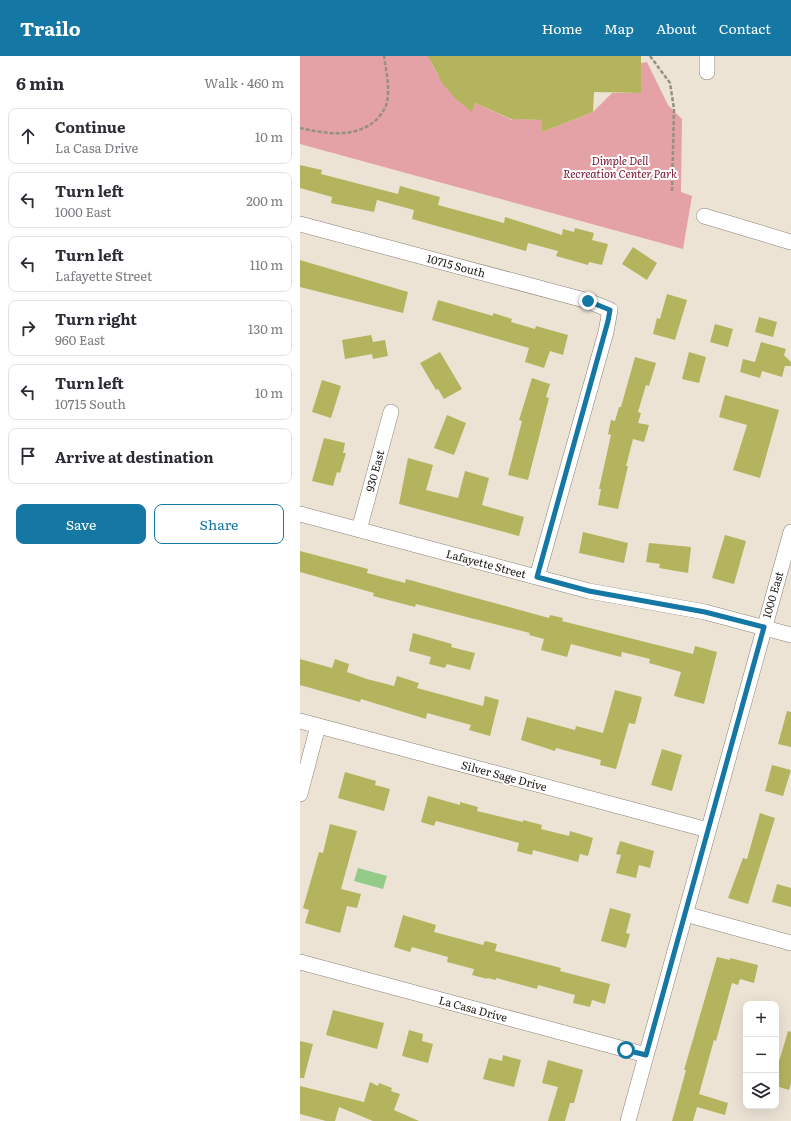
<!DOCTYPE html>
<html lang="en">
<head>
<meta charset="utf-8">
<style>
  body { margin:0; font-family:Literata,serif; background:#f7f7f7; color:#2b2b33 }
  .controls { position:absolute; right:12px; bottom:12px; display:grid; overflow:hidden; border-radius:8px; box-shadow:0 4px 16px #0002 }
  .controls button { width:36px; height:36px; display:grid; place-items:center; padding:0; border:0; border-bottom:1px solid #e1e1e2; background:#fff; color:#2b2b33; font:20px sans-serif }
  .stop { position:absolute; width:12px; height:12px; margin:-9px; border:3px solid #1577a4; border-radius:50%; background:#fff }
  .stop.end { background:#1577a4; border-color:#fff; box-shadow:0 1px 4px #0008 }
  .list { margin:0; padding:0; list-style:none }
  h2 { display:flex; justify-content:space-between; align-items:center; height:52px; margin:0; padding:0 16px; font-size:17px }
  h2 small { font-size:13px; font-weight:400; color:#7c7c81 }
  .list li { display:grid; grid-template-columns:26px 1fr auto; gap:12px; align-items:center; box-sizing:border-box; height:56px; margin:0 8px 8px; padding:0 8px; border:1px solid #e1e1e2; border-radius:8px }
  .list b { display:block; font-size:15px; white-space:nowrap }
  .list p { margin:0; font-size:13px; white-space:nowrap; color:#7c7c81 }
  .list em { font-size:13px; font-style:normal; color:#7c7c81 }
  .actions { display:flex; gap:8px; padding:12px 16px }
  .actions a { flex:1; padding:9px 0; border:1px solid #1577a4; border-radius:8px; text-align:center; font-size:14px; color:#1577a4 }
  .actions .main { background:#1577a4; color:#fff }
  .icon { flex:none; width:22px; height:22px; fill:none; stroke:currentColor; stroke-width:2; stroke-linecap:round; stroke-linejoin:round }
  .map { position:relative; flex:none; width:491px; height:1065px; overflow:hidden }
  header { display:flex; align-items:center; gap:24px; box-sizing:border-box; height:56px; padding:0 20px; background:#1577a4; color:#fff }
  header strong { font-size:19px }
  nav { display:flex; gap:22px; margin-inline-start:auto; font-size:14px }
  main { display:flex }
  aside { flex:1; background:#fff }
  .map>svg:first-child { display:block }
</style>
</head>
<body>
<header>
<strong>Trailo</strong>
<nav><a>Home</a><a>Map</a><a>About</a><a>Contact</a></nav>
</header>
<main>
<aside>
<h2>6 min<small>Walk · 460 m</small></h2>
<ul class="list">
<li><svg class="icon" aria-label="ahead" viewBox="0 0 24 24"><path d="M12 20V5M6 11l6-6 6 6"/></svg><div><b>Continue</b><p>La Casa Drive</p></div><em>10 m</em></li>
<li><svg class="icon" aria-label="left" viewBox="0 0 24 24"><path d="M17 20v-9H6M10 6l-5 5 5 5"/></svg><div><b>Turn left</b><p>1000 East</p></div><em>200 m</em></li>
<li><svg class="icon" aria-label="left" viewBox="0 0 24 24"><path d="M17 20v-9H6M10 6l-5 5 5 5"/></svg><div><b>Turn left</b><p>Lafayette Street</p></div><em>110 m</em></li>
<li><svg class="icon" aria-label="right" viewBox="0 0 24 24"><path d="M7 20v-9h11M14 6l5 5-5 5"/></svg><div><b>Turn right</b><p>960 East</p></div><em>130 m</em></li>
<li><svg class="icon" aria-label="left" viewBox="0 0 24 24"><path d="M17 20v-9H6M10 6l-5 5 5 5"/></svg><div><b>Turn left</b><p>10715 South</p></div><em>10 m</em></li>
<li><svg class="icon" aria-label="arrive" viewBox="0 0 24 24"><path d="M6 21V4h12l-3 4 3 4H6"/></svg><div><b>Arrive at destination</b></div></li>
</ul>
<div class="actions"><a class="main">Save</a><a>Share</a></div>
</aside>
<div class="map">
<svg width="491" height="1065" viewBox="0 0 491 1065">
  <rect width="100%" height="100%" fill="#ece3d5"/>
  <path fill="#e4a2a7" d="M 0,0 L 129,0 C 137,24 152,40 172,55 L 175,47 L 212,64 L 212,55 L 218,63 L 242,64 L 242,76 L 293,56 L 312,37 L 341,37 L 341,7 L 347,6 L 368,49 L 382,63 L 381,136 L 392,140 L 383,193 L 0,88 Z"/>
  <path fill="#93cb88" d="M 58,812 L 87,820 L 83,833 L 54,825 Z"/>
  <path fill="#b4b45e" d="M 128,0 L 341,0 L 341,37 L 294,36 L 293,56 L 242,76 L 242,64 L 211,63 L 175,47 L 172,56 L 155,42 L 142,27 Z
    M 0,109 L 22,114 L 21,118 L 98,138 L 100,130 L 140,141 L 138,149 L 204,167 L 205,161 L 262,179 L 263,173 L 274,176 L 275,172 L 294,177 L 292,184 L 308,188 L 302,209 L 289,206 L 288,209 L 256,200 L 258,195 L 228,187 L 226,195 L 112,163 L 114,154 L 77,144 L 74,156 L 31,147 L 32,141 L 0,132 Z
    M 333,191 L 357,207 L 347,224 L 322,208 Z
    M 0,204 L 108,236 L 103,257 L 0,231 Z
    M 367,238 L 387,244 L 375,284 L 353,278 L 357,262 L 360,263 Z
    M 138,244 L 193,260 L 193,257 L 212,263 L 211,266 L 235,273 L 236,270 L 268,279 L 263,299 L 250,295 L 244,312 L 225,306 L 229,292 L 132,264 Z
    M 459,261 L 477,266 L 473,281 L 455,276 Z
    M 415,268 L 433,273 L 428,291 L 410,286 Z
    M 71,279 L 73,286 L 85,284 L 88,300 L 73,303 L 72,298 L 45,303 L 42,284 Z
    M 461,286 L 486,293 L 484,299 L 491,306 L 491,310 L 485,310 L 482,321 L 462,315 L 460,322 L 440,316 L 443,303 L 455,306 Z
    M 140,296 L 162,333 L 144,343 L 138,333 L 136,334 L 120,307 Z
    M 389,296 L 406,301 L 399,327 L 382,323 Z
    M 335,301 L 356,307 L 349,330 L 346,329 L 338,356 L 341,357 L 338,367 L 349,369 L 344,386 L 333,383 L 326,410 L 328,410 L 318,453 L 298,449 L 301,433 L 299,433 L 311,379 L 308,378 L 311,364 L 315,365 L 319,351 L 321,351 Z
    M 232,322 L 250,328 L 246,341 L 249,342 L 228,424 L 208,419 L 222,365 L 219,364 Z
    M 22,324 L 41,330 L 31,362 L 12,356 Z
    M 425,339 L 479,354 L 460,422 L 433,414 L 447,369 L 419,361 Z
    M 147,359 L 166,367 L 154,399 L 134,392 Z
    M 24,382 L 45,387 L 43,397 L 46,397 L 40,417 L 37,416 L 33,430 L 12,425 Z
    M 108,402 L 133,409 L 126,434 L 158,442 L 165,415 L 189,422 L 182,449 L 224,461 L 219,480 L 99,448 Z
    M 283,476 L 328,487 L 324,507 L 279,497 Z
    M 425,479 L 446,485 L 434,528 L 412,522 Z
    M 349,487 L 391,491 L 388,517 L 359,512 L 360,508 L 346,506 Z
    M 0,495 L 68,513 L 67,517 L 105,527 L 106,523 L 249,562 L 250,559 L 263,562 L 262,565 L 393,598 L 395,590 L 417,596 L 404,648 L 374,640 L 381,616 L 349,607 L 350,603 L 322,596 L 321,601 L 271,588 L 267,601 L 241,594 L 244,583 L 229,579 L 230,577 L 116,548 L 115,551 L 73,540 L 74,537 L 0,516 Z
    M 113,577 L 152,588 L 151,591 L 175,597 L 170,614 L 147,608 L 145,612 L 129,608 L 131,601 L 109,595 Z
    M 0,603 L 32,612 L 35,603 L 49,608 L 47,616 L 67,623 L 94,630 L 97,620 L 119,627 L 117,632 L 183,650 L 185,640 L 199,644 L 190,680 L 169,674 L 171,669 L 127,657 L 126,663 L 61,643 L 60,646 L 0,629 Z
    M 315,634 L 342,641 L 335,668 L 329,667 L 316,713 L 300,709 L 301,704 L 256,692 L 255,695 L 221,684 L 227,661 L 275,674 L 276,670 L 303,677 Z
    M 487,655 L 491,656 L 491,691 L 478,688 Z
    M 362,693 L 382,699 L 372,735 L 351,729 Z
    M 472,709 L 491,714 L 483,740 L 465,735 Z
    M 45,716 L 76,725 L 75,729 L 90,733 L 84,755 L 38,742 Z
    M 128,740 L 160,749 L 160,746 L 178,751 L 177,755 L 223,766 L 223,764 L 242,769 L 241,773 L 269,780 L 270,775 L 293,782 L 288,800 L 280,798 L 278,806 L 233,794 L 232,799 L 217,795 L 219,787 L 136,765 L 134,770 L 121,766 Z
    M 460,757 L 475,762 L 448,848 L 428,842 L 443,802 L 447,803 Z
    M 30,768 L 57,775 L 41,833 L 61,838 L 57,852 L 47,850 L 40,877 L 5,867 L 9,854 L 3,852 L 19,796 L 23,797 Z
    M 320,785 L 354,795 L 350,812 L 339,809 L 336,822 L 316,817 L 321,799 L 316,798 Z
    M 477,828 L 491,832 L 491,851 L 472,846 Z
    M 310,852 L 331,858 L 326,877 L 330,878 L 326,892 L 301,885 Z
    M 103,859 L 136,869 L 134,876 L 183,889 L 185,885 L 197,888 L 195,895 L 261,912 L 260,915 L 310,928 L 305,948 L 292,944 L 290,951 L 273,947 L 275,939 L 238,929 L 237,933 L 196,922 L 196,924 L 187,922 L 187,923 L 172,919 L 174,913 L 147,906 L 148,901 L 112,891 L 110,896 L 94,891 Z
    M 417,901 L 430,904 L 430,902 L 458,909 L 454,927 L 440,923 L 438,929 L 432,927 L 416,985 L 414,984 L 399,1038 L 428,1047 L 425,1059 L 397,1051 L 393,1065 L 372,1065 L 386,1014 L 384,1014 Z
    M 33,954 L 84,967 L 77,993 L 26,979 Z
    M 109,974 L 123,978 L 122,985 L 133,988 L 128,1007 L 102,1000 Z
    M 488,975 L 491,976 L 491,1027 L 489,1034 L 476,1030 L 476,1016 Z
    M 0,985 L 13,988 L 4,1022 L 0,1022 Z
    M 203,999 L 221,1004 L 214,1031 L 183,1023 L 189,1002 L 202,1005 Z
    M 248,1004 L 283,1014 L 274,1047 L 270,1047 L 265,1065 L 248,1065 L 258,1031 L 242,1027 Z
    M 70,1026 L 78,1030 L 79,1027 L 92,1032 L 91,1035 L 100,1038 L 94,1054 L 119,1065 L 73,1065 L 39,1051 L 35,1065 L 26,1065 L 0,1058 L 0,1030 L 64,1046 Z"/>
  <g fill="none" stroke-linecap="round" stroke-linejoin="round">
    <defs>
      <path id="minor" d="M 407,0 L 407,16
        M 404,160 L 491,186
        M 0,168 L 288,245 L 310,254 L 306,276 L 237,521
        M 0,458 L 289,535 L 405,556 L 491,579
        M 59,474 L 91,356
        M 0,665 L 408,774
        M 0,738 L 18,670
        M 385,858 L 491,887
        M 0,906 L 346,999
        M 328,1065 L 491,476"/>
    </defs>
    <use href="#minor" stroke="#8a8175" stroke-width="16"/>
    <path stroke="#958f85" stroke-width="2.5" stroke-dasharray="4 2" stroke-linecap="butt" d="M 350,0 L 370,27 L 374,53 L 372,136
      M 0,72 C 26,78 58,83 78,62 C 82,57 86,52 87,46 C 90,31 86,15 84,0"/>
    <use href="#minor" stroke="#fff" stroke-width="15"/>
  </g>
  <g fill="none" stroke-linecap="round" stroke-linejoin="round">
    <path stroke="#1577a4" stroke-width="5" d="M 288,245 L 310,254 L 308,265 L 237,521 L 289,535 L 405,556 L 464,571 L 346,999 L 326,994"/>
  </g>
  <g text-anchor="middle" stroke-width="4" stroke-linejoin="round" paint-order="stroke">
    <g font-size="11" font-style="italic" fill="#790d2a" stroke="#fff">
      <text x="320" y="109">Dimple Dell<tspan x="320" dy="13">Recreation Center Park</tspan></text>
    </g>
    <g font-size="11" fill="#1c1914" stroke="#fff">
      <text transform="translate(156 210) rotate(15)" y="4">10715 South</text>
      <text transform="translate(75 415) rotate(-75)" y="4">930 East</text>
      <text transform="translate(186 508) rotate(15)" y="4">Lafayette Street</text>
      <text transform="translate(473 539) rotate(-74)" y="4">1000 East</text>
      <text transform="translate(204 720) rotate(15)" y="4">Silver Sage Drive</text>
      <text transform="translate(173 953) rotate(15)" y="4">La Casa Drive</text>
    </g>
  </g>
</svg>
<div class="controls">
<button>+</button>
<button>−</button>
<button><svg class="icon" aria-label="layers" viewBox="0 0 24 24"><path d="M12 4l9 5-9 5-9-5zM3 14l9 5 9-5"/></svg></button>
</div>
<div class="stop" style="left:326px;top:994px"></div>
<div class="stop end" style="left:288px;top:245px"></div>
</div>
</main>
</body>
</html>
